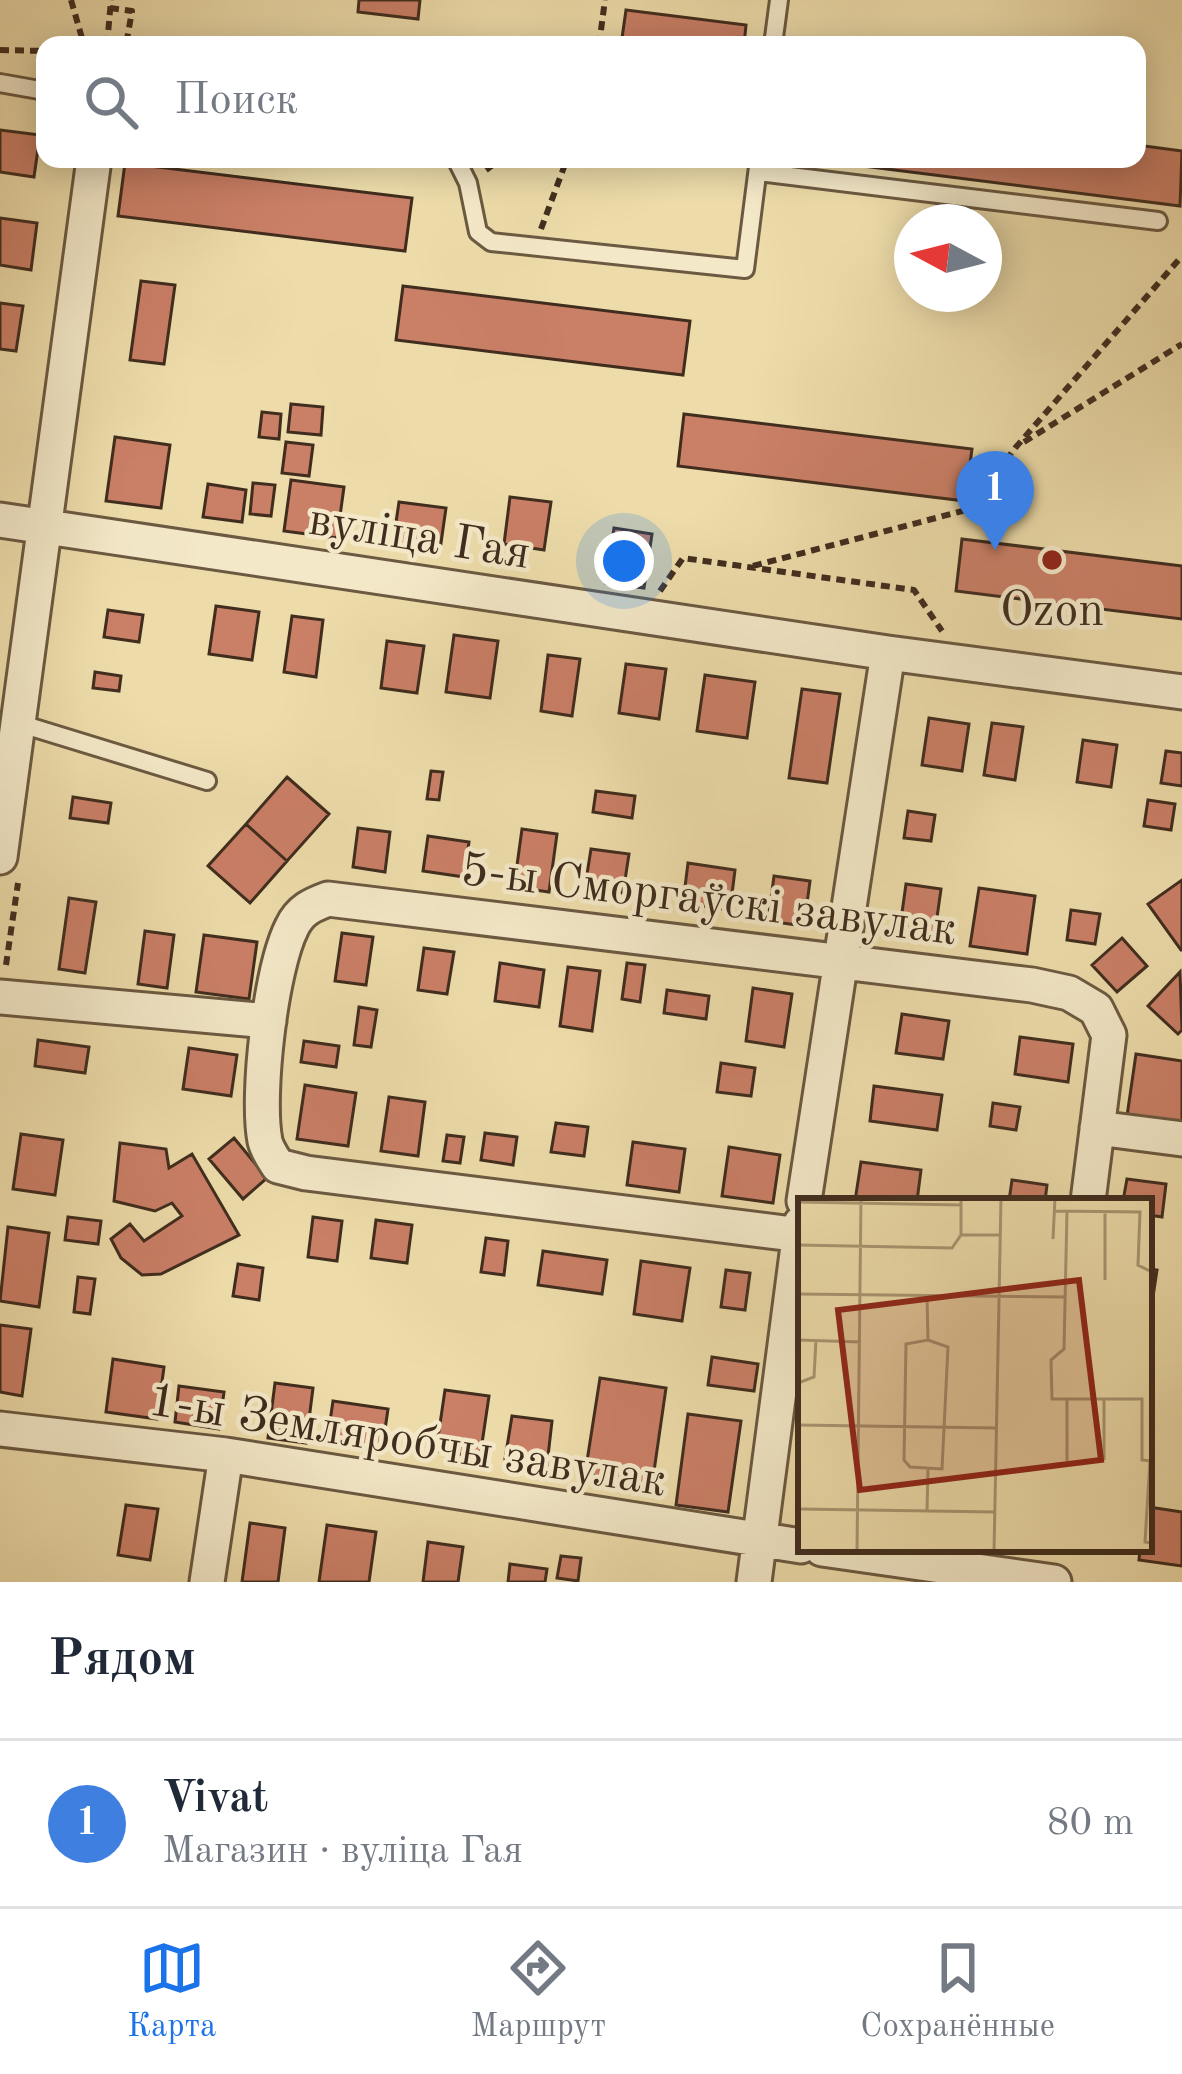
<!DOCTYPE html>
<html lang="ru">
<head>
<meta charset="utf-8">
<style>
  body { margin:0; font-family:"Old Standard TT",serif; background:#f6f6f7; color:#1f2937 }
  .compass { position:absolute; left:894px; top:204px; width:108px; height:108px; border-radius:50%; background:#fff; box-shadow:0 6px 30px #0003; rotate:277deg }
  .you { position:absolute; left:624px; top:561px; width:42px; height:42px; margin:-30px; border:9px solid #fff; border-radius:50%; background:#1a73e8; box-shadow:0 0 0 18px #1a73e833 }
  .badge { display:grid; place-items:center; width:78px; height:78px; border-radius:50%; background:#1a73e8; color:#fff; font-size:39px; font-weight:700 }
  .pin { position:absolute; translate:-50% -99px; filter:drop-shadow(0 3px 6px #0008) }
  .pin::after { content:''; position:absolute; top:63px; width:42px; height:36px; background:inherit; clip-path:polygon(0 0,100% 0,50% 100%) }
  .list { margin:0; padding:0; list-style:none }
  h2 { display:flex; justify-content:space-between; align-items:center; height:156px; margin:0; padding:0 48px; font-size:51px }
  h2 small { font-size:39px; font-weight:400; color:#747a83 }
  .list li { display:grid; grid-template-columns:78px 1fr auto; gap:36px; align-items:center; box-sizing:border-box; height:168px; padding:0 48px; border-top:3px solid #e0e1e3 }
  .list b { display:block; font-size:45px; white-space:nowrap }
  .list p { margin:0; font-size:39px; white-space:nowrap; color:#747a83 }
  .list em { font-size:39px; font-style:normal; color:#747a83 }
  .icon { flex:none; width:66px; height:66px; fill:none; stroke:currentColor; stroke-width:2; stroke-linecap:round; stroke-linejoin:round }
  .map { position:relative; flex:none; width:1182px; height:1582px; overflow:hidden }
  .search { position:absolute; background:#fff; box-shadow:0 6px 30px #0003; left:36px; right:36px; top:36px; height:132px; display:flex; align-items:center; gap:30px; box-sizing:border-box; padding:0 42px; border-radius:24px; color:#747a83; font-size:45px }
  .sheet { height:324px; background:#fff }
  nav { display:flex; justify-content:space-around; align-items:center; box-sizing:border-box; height:168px; border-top:3px solid #e0e1e3; background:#fff; font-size:33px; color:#747a83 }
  nav a { display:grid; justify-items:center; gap:6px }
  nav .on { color:#1a73e8 }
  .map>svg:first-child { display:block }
</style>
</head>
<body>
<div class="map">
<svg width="1182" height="1582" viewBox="0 0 1182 1582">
  <rect width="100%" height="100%" fill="#eddcaa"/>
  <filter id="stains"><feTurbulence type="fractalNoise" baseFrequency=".00167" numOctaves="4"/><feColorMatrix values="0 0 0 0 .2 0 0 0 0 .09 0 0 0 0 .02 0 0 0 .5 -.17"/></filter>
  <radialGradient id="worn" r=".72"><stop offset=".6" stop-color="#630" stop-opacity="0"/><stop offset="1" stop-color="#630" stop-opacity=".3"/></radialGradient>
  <path fill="#ca7f67" stroke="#402d1e" stroke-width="3" d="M 359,0 L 420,0 L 418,19 L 358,12 Z
    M 626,10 L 746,25 L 744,45 L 621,45 Z
    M 0,130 L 40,135 L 34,177 L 0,172 Z
    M 1137,145 L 1182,151 L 1180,206 L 807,159 L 1137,159 Z
    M 125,163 L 412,198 L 405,251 L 118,216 Z
    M 0,218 L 37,223 L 31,270 L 0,265 Z
    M 141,281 L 175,285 L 164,364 L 130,360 Z
    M 403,286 L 690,321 L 683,375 L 396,340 Z
    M 0,303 L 23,306 L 16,351 L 0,349 Z
    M 291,404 L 323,407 L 321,435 L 288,432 Z
    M 262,412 L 281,414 L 279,439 L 259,437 Z
    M 684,414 L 972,449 L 965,501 L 678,466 Z
    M 115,437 L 170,445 L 161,508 L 106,501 Z
    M 286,442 L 313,445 L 309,476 L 282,473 Z
    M 291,480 L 344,487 L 337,538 L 284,531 Z
    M 253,483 L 275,485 L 271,516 L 250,514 Z
    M 208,484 L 246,490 L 242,522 L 203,517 Z
    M 510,497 L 551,502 L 544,550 L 504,544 Z
    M 399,502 L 446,508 L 440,550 L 393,543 Z
    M 614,528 L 652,534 L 644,588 L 606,583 Z
    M 962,539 L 1182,566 L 1182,619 L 956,591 Z
    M 216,606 L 259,612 L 252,660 L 209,654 Z
    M 108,610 L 143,615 L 139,642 L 104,637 Z
    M 292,616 L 323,620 L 316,677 L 284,672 Z
    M 454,635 L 498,641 L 490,698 L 446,692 Z
    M 387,641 L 424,646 L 417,693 L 381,688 Z
    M 548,655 L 580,659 L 572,716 L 541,711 Z
    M 626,664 L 666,669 L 659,719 L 619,713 Z
    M 95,672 L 121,676 L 119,691 L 93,688 Z
    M 705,675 L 755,682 L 747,738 L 697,731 Z
    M 802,689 L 840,694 L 827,783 L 789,778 Z
    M 929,718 L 969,724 L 962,771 L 922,765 Z
    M 992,723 L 1023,727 L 1015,780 L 984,775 Z
    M 1083,740 L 1117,745 L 1111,787 L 1077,782 Z
    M 1166,751 L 1182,753 L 1182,786 L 1161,783 Z
    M 431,771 L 443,772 L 439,800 L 427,799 Z
    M 287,777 L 329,814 L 287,861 L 246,824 Z
    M 596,791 L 635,796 L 632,818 L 593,812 Z
    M 73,797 L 111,803 L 108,823 L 70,818 Z
    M 1148,800 L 1175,804 L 1171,830 L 1144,826 Z
    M 908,811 L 935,815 L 931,841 L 904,838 Z
    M 246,824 L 287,861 L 250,903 L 208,866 Z
    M 358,828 L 390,832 L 385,872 L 353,867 Z
    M 522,829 L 557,834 L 549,892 L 514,887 Z
    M 428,836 L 469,842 L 464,877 L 423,871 Z
    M 591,849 L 629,854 L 623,893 L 585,887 Z
    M 688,863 L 735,870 L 730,910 L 683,903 Z
    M 774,876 L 810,881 L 804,926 L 768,921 Z
    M 1182,880 L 1182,950 L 1181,950 L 1148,904 Z
    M 906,884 L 941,889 L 934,939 L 899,934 Z
    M 979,888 L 1035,896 L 1027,954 L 970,946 Z
    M 69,898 L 96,902 L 85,973 L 59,969 Z
    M 1071,910 L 1100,914 L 1095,944 L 1067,940 Z
    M 145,931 L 174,935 L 167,988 L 138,984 Z
    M 342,933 L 373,937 L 366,985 L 335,981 Z
    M 204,935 L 257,942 L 249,999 L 196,992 Z
    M 1122,938 L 1147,966 L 1117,992 L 1092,965 Z
    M 424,948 L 454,952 L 447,994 L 418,990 Z
    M 500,963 L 544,970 L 539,1007 L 495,1001 Z
    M 627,963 L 645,965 L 640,1002 L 622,999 Z
    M 568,967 L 600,971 L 592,1031 L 560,1026 Z
    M 1180,972 L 1182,1030 L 1178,1034 L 1148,1006 Z
    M 753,988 L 792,994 L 784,1047 L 746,1041 Z
    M 667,990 L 709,996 L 706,1019 L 664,1013 Z
    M 359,1007 L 377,1010 L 371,1047 L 354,1045 Z
    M 902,1014 L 949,1021 L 943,1059 L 896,1053 Z
    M 1020,1037 L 1073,1044 L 1068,1082 L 1015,1074 Z
    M 38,1040 L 89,1047 L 85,1073 L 35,1066 Z
    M 304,1041 L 339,1046 L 336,1067 L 301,1062 Z
    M 189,1048 L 237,1055 L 231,1096 L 183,1089 Z
    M 1136,1054 L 1182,1061 L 1182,1123 L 1127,1116 Z
    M 721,1063 L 755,1068 L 751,1096 L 717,1092 Z
    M 305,1085 L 356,1093 L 348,1146 L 297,1139 Z
    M 874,1086 L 942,1095 L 937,1130 L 870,1121 Z
    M 389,1097 L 425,1102 L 418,1156 L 381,1151 Z
    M 993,1103 L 1020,1107 L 1016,1130 L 990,1126 Z
    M 556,1123 L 588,1127 L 584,1156 L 551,1152 Z
    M 485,1133 L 517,1137 L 513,1165 L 481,1160 Z
    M 21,1134 L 63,1140 L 55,1195 L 13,1189 Z
    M 447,1135 L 464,1137 L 460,1163 L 443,1161 Z
    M 234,1138 L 267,1178 L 243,1199 L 209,1159 Z
    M 633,1142 L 685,1149 L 679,1192 L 627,1185 Z
    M 120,1143 L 166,1149 L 169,1168 L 192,1154 L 239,1235 L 161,1274 L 142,1275 L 121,1258 L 111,1239 L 130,1224 L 144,1241 L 182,1216 L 172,1203 L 155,1211 L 114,1201 Z
    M 729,1147 L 780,1155 L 773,1203 L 722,1196 Z
    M 861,1162 L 921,1170 L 917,1201 L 855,1201 Z
    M 1127,1179 L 1166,1184 L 1162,1217 L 1149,1215 L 1149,1201 L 1123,1201 Z
    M 1012,1180 L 1047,1185 L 1045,1201 L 1009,1201 Z
    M 68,1217 L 101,1221 L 98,1244 L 65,1240 Z
    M 313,1217 L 342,1221 L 337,1261 L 308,1257 Z
    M 376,1220 L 412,1225 L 407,1263 L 371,1258 Z
    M 8,1227 L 49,1233 L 39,1307 L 0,1301 Z
    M 486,1238 L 508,1241 L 504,1275 L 481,1272 Z
    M 543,1251 L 607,1260 L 602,1294 L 538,1285 Z
    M 641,1261 L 690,1268 L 682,1321 L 634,1314 Z
    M 238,1264 L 263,1268 L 259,1300 L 233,1296 Z
    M 1149,1269 L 1157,1270 L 1151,1310 L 1149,1310 Z
    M 726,1270 L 750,1273 L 745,1310 L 721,1307 Z
    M 78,1277 L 95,1279 L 90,1314 L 74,1312 Z
    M 0,1325 L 31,1329 L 22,1396 L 0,1392 Z
    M 712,1357 L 758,1364 L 754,1391 L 708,1385 Z
    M 113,1359 L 164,1367 L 157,1419 L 106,1412 Z
    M 600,1378 L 666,1388 L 652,1485 L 585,1474 Z
    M 275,1383 L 313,1388 L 306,1443 L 268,1438 Z
    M 179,1386 L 224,1392 L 219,1429 L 175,1422 Z
    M 445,1390 L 489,1396 L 480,1457 L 436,1451 Z
    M 333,1401 L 388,1409 L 382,1450 L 327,1442 Z
    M 688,1414 L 741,1421 L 728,1512 L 676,1505 Z
    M 512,1416 L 552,1421 L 547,1465 L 505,1459 Z
    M 126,1505 L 158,1509 L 150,1560 L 118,1555 Z
    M 1149,1507 L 1182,1512 L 1182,1566 L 1139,1560 L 1140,1549 L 1149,1549 Z
    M 250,1523 L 285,1528 L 278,1582 L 242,1582 Z
    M 327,1525 L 376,1532 L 369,1582 L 319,1582 Z
    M 428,1542 L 463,1547 L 458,1582 L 423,1582 Z
    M 561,1556 L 581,1558 L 578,1581 L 557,1578 Z
    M 510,1564 L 547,1569 L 545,1582 L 508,1582 Z"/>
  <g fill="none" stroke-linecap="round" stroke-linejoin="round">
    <defs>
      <path id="lane" d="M 773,45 L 779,0
        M 0,83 L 45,91
        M 456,159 L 468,183 L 478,232 L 491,242 L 745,269 L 759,159
        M 758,172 L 1158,221
        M 18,723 L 207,781"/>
      <path id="street" d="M 0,520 L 888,653 L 1182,692
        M 0,857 L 94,159
        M 0,997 L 269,1021
        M 1097,1128 L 1182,1139
        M 804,1201 L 888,653
        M 801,1235 L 306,1173 L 278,1166 C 273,1158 267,1150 265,1141 C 256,1095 271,968 292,927 C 300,910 312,905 328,899 L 1032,985 L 1069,993 L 1096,1009 L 1109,1035 L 1088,1201
        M 0,1429 L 226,1455 L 801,1546
        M 822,1549 L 1054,1582
        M 207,1582 L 226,1455
        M 754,1582 L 801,1223"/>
    </defs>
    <use href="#lane" stroke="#6b5941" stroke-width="22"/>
    <use href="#street" stroke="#6b5941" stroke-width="39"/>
    <path stroke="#402d1e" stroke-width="6" stroke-dasharray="9 6" stroke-linecap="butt" d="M 71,0 L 84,45
      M 110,8 L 132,11 L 126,45
      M 107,45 L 111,0
      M 599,45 L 605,0
      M 0,50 L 45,51
      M 486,170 L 501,159
      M 541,229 L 567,159
      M 1024,442 L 1182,344
      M 753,566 L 970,509 L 1016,447 L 1182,256
      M 660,591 L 683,558 L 914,590 L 942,631
      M 6,965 L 18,883"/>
    <use href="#lane" stroke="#f3e8c8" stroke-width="16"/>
    <use href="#street" stroke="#f3e8c8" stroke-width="33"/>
  </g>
  <circle fill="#8f2418" stroke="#f3e8c8" stroke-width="4.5" cx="1052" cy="560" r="12"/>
  <g text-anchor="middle" stroke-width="9" stroke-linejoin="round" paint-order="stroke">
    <g font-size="48" fill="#402d1e" stroke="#f3e8c8">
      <text transform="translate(420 534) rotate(9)" y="17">вуліца Гая</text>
      <text transform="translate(709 897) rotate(7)" y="17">5-ы Сморгаўскі завулак</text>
      <text transform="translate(408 1438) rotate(9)" y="17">1-ы Земляробчы завулак</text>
    </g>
    <g font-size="48" fill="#402d1e" stroke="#f3e8c8">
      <text x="1052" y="625">Ozon</text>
    </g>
  </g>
  <g transform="translate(798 1198)">
    <rect width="354" height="354" fill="#eddcaa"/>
    <path fill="none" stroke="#a89672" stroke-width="3" d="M 163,0 L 163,37M 0,4 L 164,7M 256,13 L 342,14 L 340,67 L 354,74M 269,13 L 266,151 L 253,162 L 254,201 L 344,201 L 344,262 L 354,263M 307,14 L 307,82M 255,41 L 257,0M 0,47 L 154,50 L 163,37 L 202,37M 353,74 L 354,157M 0,96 L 268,99M 129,98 L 130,142M 0,142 L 63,144M 130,142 L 150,149 L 144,271 L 112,269 L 106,262 L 108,146 ZM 0,185 L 16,179 L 18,142M 269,201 L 269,263M 306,201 L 306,262M 0,227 L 198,230M 352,262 L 347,344 L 354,345M 1,311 L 197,314M 129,313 L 130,271M 59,354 L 63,0M 196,354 L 203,0"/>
    <path fill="#8f2418" fill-opacity="0.15" stroke="#8f2418" stroke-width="6" d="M 281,82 L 303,262 L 62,292 L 40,112 Z"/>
    <rect width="354" height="354" fill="none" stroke="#402d1e" stroke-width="6"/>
  </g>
  <rect width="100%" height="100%" filter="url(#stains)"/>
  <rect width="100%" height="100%" fill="url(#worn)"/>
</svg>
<svg class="compass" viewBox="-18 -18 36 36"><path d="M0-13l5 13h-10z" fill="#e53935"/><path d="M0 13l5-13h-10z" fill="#747a83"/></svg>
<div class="you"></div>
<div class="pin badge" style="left:995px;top:550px;background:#3f7fe0">1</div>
<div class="search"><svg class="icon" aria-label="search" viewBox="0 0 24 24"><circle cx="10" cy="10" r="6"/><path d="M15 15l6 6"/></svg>Поиск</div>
</div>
<section class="sheet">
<h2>Рядом<small></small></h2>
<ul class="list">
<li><span class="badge" style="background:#3f7fe0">1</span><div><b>Vivat</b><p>Магазин · вуліца Гая</p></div><em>80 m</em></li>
</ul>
</section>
<nav>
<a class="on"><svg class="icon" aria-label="map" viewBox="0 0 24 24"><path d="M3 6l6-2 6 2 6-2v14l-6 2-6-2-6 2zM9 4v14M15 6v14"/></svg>Карта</a>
<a><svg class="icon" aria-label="directions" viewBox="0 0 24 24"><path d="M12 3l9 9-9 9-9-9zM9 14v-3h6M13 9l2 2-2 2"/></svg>Маршрут</a>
<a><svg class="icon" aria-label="saved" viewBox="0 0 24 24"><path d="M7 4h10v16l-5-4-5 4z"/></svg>Сохранённые</a>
</nav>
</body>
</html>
